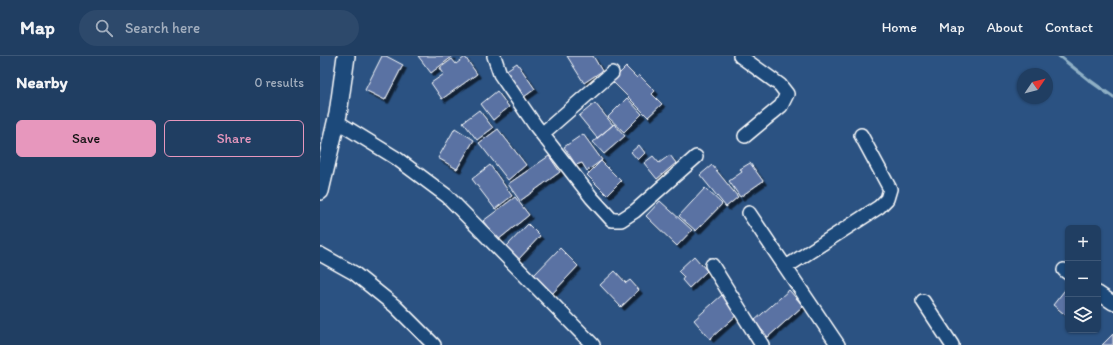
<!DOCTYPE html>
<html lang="en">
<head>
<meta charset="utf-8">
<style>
  body { margin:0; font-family:Itim,sans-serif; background:#2d496b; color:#f1f3f6 }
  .controls { position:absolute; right:12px; bottom:12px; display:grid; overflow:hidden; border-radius:6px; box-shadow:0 1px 3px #0004 }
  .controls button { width:36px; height:36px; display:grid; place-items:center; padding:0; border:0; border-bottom:1px solid #3d5777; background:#203e62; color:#f1f3f6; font:20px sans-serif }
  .compass { position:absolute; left:697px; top:12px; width:36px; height:36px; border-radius:50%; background:#203e62; box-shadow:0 1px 3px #0004; rotate:55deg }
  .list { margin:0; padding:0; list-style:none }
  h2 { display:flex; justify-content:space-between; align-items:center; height:52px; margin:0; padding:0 16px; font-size:17px }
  h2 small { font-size:13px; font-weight:400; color:#a2aebe }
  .actions { display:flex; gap:8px; padding:12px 16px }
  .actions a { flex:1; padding:9px 0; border:1px solid #e797bd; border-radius:6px; text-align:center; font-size:14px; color:#e797bd }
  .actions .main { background:#e797bd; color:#111 }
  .icon { flex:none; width:22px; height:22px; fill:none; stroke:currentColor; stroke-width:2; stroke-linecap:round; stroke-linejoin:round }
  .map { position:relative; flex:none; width:793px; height:289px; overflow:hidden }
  header { display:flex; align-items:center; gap:24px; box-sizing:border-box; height:56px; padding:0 20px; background:#203e62; border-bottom:1px solid #3d5777 }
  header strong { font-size:19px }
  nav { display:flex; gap:22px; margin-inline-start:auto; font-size:14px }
  .search { width:280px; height:36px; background:#2d496b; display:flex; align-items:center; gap:10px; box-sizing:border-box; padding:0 14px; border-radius:22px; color:#a2aebe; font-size:15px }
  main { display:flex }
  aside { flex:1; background:#203e62 }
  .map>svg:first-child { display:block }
</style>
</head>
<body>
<header>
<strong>Map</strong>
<div class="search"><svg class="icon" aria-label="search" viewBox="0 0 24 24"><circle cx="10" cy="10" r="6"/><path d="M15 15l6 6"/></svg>Search here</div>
<nav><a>Home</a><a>Map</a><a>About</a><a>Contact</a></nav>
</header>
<main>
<aside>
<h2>Nearby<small>0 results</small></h2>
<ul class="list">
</ul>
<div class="actions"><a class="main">Save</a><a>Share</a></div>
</aside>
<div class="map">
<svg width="793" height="289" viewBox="0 0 793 289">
  <defs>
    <filter id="shadow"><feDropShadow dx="3.5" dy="3.5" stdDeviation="0" flood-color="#0009"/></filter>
  </defs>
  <rect width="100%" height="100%" fill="#2b5282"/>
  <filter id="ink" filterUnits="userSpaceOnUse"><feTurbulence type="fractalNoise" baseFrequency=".025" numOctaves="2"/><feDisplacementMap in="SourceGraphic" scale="8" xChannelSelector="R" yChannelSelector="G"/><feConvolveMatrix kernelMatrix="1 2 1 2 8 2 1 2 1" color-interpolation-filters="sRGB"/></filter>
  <g filter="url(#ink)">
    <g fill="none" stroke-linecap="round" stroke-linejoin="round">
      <path stroke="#8fb0c5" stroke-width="3.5" d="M 739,0 L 769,24 L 793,41"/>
    </g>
    <path fill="#5a72a3" stroke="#fff" filter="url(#shadow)" d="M 62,0 L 66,0 L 83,9 L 65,44 L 45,34 Z
      M 98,0 L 133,0 L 111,17 Z
      M 247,0 L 273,0 L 282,15 L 264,27 Z
      M 145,1 L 157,18 L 122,43 L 111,27 L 124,18 L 120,12 L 132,3 L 136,8 Z
      M 197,7 L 215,33 L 204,41 L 185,15 Z
      M 306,11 L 317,22 L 319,19 L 335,35 L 332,38 L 342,48 L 328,61 L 292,25 Z
      M 177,35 L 189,51 L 173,64 L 161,48 Z
      M 307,42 L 322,58 L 304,76 L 288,61 Z
      M 275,47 L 293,69 L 277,82 L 259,60 Z
      M 159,54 L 173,72 L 157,84 L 143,66 Z
      M 294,68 L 305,80 L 284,98 L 273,86 Z
      M 135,72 L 154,84 L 137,113 L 118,102 Z
      M 178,73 L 206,109 L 188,124 L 159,87 Z
      M 263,78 L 282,104 L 267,115 L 262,107 L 256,109 L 244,91 Z
      M 319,89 L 325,97 L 318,104 L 311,96 Z
      M 350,99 L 356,107 L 337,123 L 324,107 L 333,100 L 339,107 Z
      M 229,100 L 240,116 L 200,145 L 188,128 Z
      M 281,105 L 301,125 L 287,139 L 267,119 Z
      M 430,107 L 443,125 L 420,141 L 409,125 L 422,116 L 420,113 Z
      M 170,109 L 192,140 L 175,153 L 152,123 Z
      M 392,109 L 418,141 L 406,151 L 380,119 Z
      M 385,132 L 402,148 L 376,175 L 359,160 Z
      M 195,141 L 209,159 L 178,184 L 163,165 Z
      M 340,145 L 372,174 L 357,190 L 326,160 Z
      M 208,168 L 220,180 L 199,203 L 186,191 Z
      M 240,192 L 258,210 L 232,238 L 213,220 Z
      M 374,200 L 387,215 L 369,232 L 362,224 L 364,221 L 358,215 Z
      M 295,215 L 306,227 L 310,224 L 319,234 L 301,251 L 280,229 Z
      M 748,230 L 748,261 L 733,249 Z
      M 469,234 L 483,250 L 448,281 L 434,265 Z
      M 402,239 L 419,257 L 390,283 L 374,264 Z
      M 793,278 L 793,289 L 782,289 Z"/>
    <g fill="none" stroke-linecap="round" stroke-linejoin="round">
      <defs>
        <path id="minor" d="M 174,0 L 180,18 L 215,69 L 272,142 L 292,164 L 301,164 L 315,155 L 376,101
          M 420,0 L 460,29 L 467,38 L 461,50 L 425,80
          M 16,65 L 76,102 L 127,140 L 273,289
          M 222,78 L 292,17
          M 429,157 L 518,289
          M 0,198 L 34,217 L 75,250 L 114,289
          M 392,209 L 442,289
          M 466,211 L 559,151 L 567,143 L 570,133 L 541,79
          M 744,214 L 748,217
          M 778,237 L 793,247
          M 603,245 L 632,289"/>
        <path id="tertiary" d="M 0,135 L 18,58 L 26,0"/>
      </defs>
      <use href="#minor" stroke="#fff" stroke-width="16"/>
      <use href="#tertiary" stroke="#fff" stroke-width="20"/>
      <use href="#minor" stroke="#1f4a7a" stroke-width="13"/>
      <use href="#tertiary" stroke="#1f4a7a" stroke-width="17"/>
    </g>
  </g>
</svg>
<div class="controls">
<button>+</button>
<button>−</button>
<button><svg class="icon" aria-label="layers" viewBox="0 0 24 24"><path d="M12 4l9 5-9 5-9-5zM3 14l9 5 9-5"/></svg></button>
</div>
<svg class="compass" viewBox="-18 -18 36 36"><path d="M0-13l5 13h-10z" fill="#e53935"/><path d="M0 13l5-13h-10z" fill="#a2aebe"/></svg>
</div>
</main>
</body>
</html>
